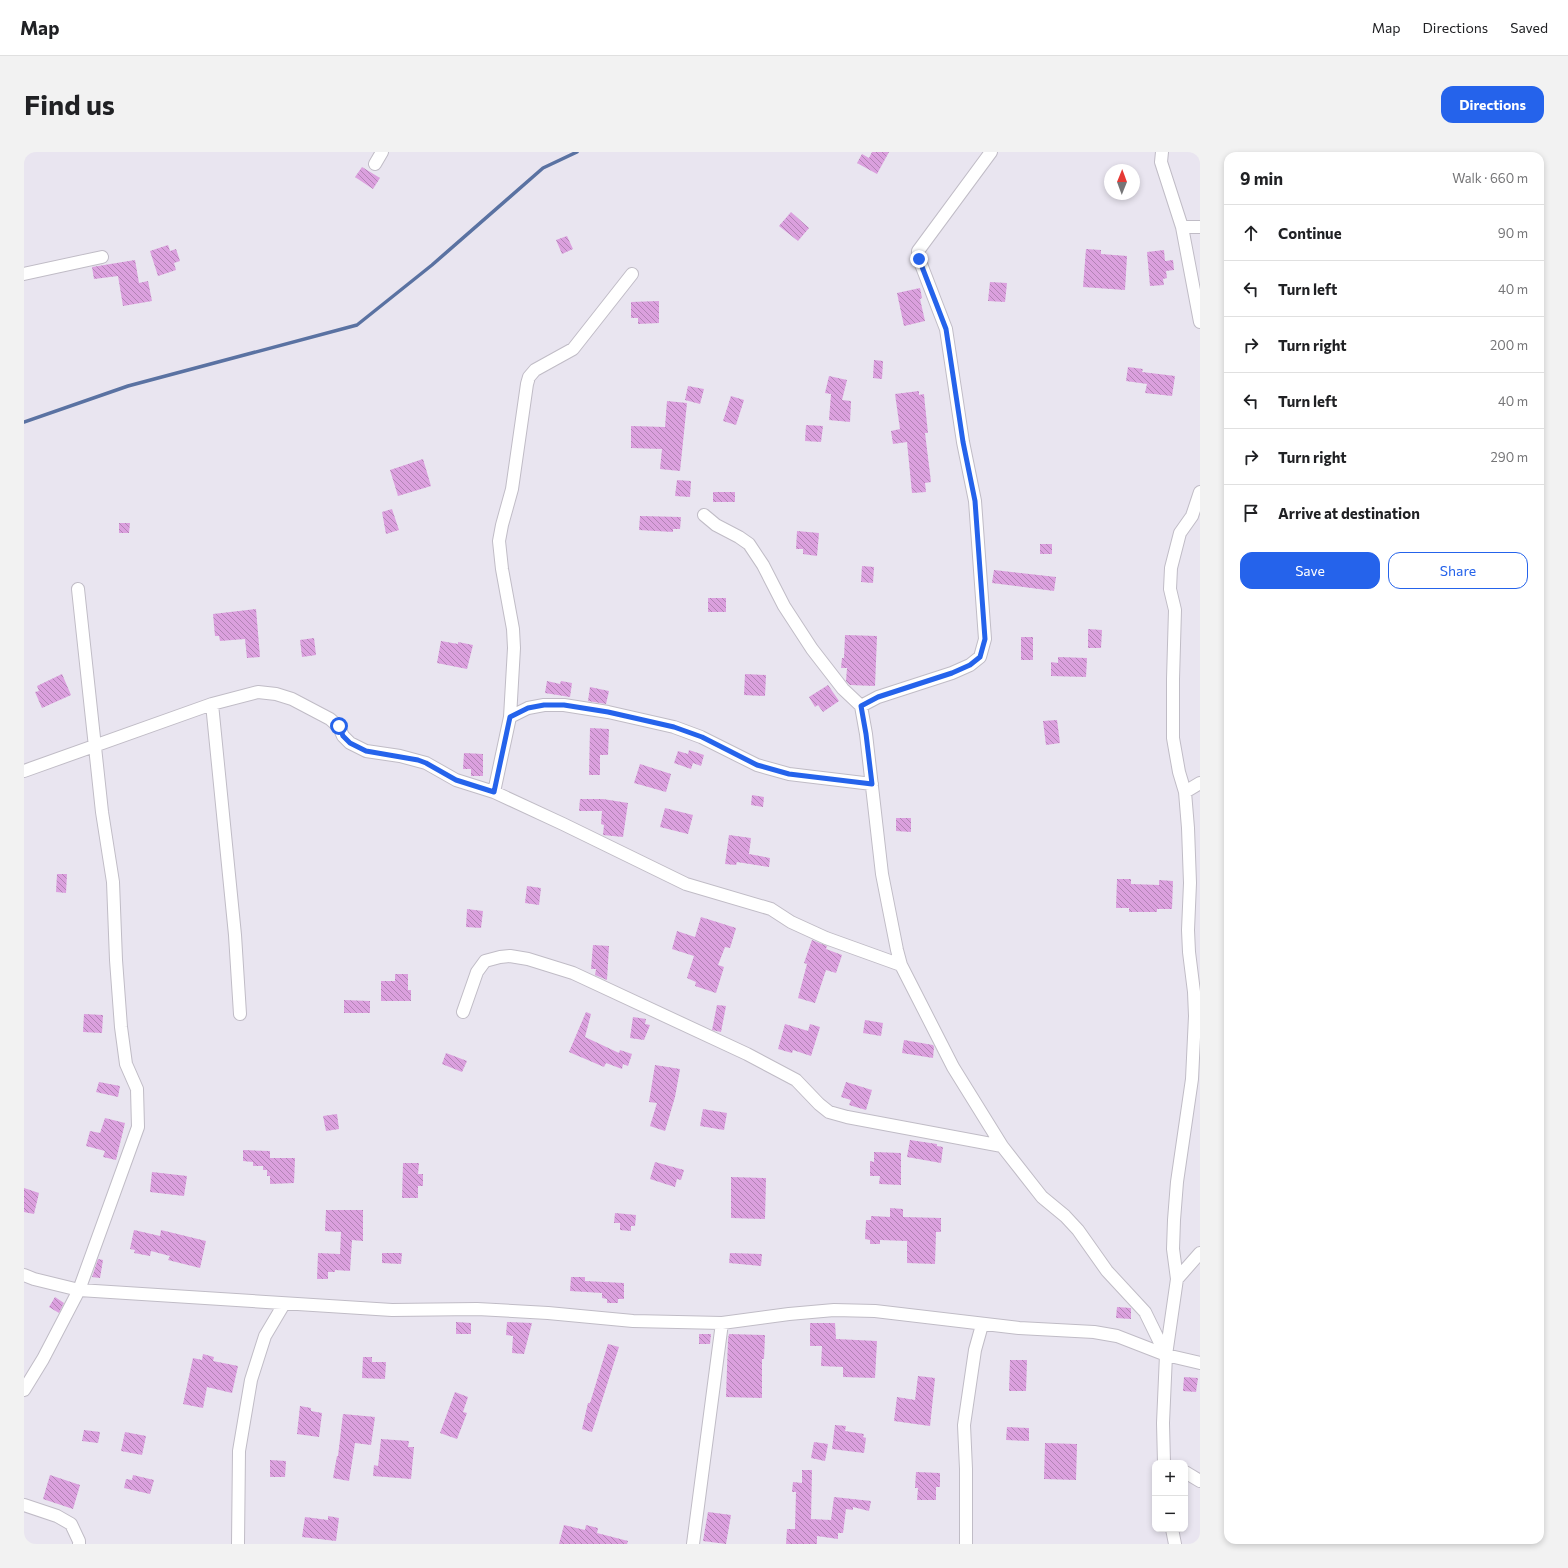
<!DOCTYPE html>
<html lang="en">
<head>
<meta charset="utf-8">
<style>
  body { margin:0; font-family:Commissioner,sans-serif; background:#f2f2f2; color:#202124 }
  .controls { position:absolute; right:12px; bottom:12px; display:grid; overflow:hidden; border-radius:8px; box-shadow:0 2px 6px #0003 }
  .controls button { width:36px; height:36px; display:grid; place-items:center; padding:0; border:0; border-bottom:1px solid #e0e0e0; background:#fff; color:#202124; font:20px sans-serif }
  .compass { position:absolute; left:1080px; top:12px; width:36px; height:36px; border-radius:50%; background:#fff; box-shadow:0 2px 6px #0003; rotate:1deg }
  .stop { position:absolute; width:12px; height:12px; margin:-9px; border:3px solid #2563eb; border-radius:50%; background:#fff }
  .stop.end { background:#2563eb; border-color:#fff; box-shadow:0 1px 4px #0008 }
  .list { margin:0; padding:0; list-style:none }
  h2 { display:flex; justify-content:space-between; align-items:center; height:52px; margin:0; padding:0 16px; font-size:17px }
  h2 small { font-size:13px; font-weight:400; color:#757577 }
  .list li { display:grid; grid-template-columns:26px 1fr auto; gap:12px; align-items:center; box-sizing:border-box; height:56px; padding:0 16px; border-top:1px solid #e0e0e0 }
  .list b { display:block; font-size:15px; white-space:nowrap }
  .list em { font-size:13px; font-style:normal; color:#757577 }
  .actions { display:flex; gap:8px; padding:12px 16px }
  .actions a { flex:1; padding:9px 0; border:1px solid #2563eb; border-radius:12px; text-align:center; font-size:14px; color:#2563eb }
  .actions .main { background:#2563eb; color:#fff }
  .icon { flex:none; width:22px; height:22px; fill:none; stroke:currentColor; stroke-width:2; stroke-linecap:round; stroke-linejoin:round }
  .map { position:relative; flex:none; width:1176px; height:1392px; overflow:hidden; border-radius:12px }
  header { display:flex; align-items:center; gap:24px; box-sizing:border-box; height:56px; padding:0 20px; background:#fff; border-bottom:1px solid #e0e0e0 }
  header strong { font-size:19px }
  nav { display:flex; gap:22px; margin-inline-start:auto; font-size:14px }
  .intro { display:flex; align-items:center; justify-content:space-between; box-sizing:border-box; height:96px; padding:0 24px }
  h1 { margin:0; font-size:28px }
  .button { padding:10px 18px; border-radius:12px; background:#2563eb; color:#fff; font-size:14px; font-weight:700 }
  main { display:flex; gap:24px; padding:0 24px }
  aside { flex:1; background:#fff; border-radius:12px; box-shadow:0 2px 6px #0003 }
  .map>svg:first-child { display:block }
</style>
</head>
<body>
<header>
<strong>Map</strong>
<nav><a>Map</a><a>Directions</a><a>Saved</a></nav>
</header>
<div class="intro"><h1>Find us</h1><a class="button">Directions</a></div>
<main>
<div class="map">
<svg width="1176" height="1392" viewBox="0 0 1176 1392">
  <defs>
    <pattern id="building-back-hatch" width="6" height="6" patternUnits="userSpaceOnUse"><rect width="6" height="6" fill="#dba0de"/><path d="M-1 5l2 2M0 0l6 6M5-1l2 2" fill="none" stroke="#b283b5"/></pattern>
  </defs>
  <rect width="100%" height="100%" fill="#e9e5f0"/>
  <g fill="none" stroke-linecap="round" stroke-linejoin="round">
    <path stroke="#5a72a2" stroke-width="3.5" d="M 0,270 L 104,234 L 333,173 L 408,113 L 519,16 L 553,0"/>
  </g>
  <path fill="url(#building-back-hatch)" d="M 848,0 L 865,0 L 853,22 L 833,11 L 838,2 L 845,6 Z
    M 338,15 L 356,26 L 349,37 L 331,25 Z
    M 767,60 L 785,76 L 774,89 L 755,74 Z
    M 543,84 L 549,97 L 538,102 L 532,88 Z
    M 144,93 L 146,99 L 152,97 L 156,109 L 150,111 L 152,118 L 134,124 L 126,99 Z
    M 1062,97 L 1077,98 L 1077,102 L 1103,104 L 1101,138 L 1059,135 Z
    M 1140,98 L 1141,109 L 1149,108 L 1150,118 L 1142,119 L 1143,126 L 1139,127 L 1140,133 L 1126,134 L 1123,100 Z
    M 111,108 L 115,131 L 124,129 L 128,149 L 99,154 L 94,124 L 70,127 L 68,115 Z
    M 966,130 L 983,131 L 981,150 L 964,149 Z
    M 896,136 L 898,146 L 896,147 L 901,169 L 880,174 L 873,141 Z
    M 635,149 L 635,171 L 614,172 L 614,166 L 607,166 L 607,150 Z
    M 850,208 L 859,209 L 858,227 L 849,226 Z
    M 1104,215 L 1119,217 L 1118,220 L 1151,224 L 1148,244 L 1121,241 L 1123,232 L 1102,229 Z
    M 805,224 L 823,228 L 818,248 L 827,249 L 826,270 L 805,268 L 807,242 L 801,241 Z
    M 664,234 L 680,237 L 676,252 L 661,248 Z
    M 895,239 L 895,243 L 900,242 L 901,253 L 904,281 L 901,281 L 907,330 L 901,331 L 902,340 L 888,341 L 883,290 L 869,292 L 867,279 L 876,277 L 871,242 Z
    M 707,244 L 720,248 L 712,273 L 699,269 Z
    M 643,249 L 663,251 L 656,319 L 636,317 L 638,297 L 607,296 L 607,274 L 641,275 Z
    M 782,273 L 799,274 L 797,290 L 781,289 Z
    M 399,307 L 407,334 L 374,344 L 366,318 Z
    M 653,328 L 667,329 L 666,345 L 651,344 Z
    M 689,340 L 711,340 L 711,350 L 689,350 Z
    M 368,357 L 375,378 L 362,382 L 358,360 Z
    M 616,364 L 657,365 L 656,377 L 649,377 L 649,380 L 615,378 Z
    M 95,371 L 106,371 L 105,381 L 95,381 Z
    M 773,379 L 795,381 L 793,404 L 779,402 L 779,397 L 772,397 Z
    M 1016,392 L 1028,392 L 1028,402 L 1016,402 Z
    M 838,414 L 850,415 L 849,431 L 837,430 Z
    M 970,418 L 1032,425 L 1030,439 L 968,431 Z
    M 684,446 L 702,446 L 702,460 L 684,460 Z
    M 232,457 L 236,505 L 223,506 L 221,487 L 196,489 L 195,484 L 191,484 L 189,462 Z
    M 1064,477 L 1078,478 L 1077,496 L 1064,496 Z
    M 821,483 L 853,484 L 851,534 L 826,533 L 822,529 L 823,516 L 817,516 L 818,506 L 820,506 Z
    M 997,485 L 1009,485 L 1009,508 L 997,508 Z
    M 290,486 L 292,503 L 278,505 L 276,488 Z
    M 417,489 L 434,492 L 434,490 L 449,493 L 443,517 L 413,511 Z
    M 1034,505 L 1063,506 L 1062,525 L 1027,524 L 1027,510 L 1034,511 Z
    M 38,522 L 47,543 L 18,556 L 11,540 L 15,539 L 13,534 Z
    M 721,522 L 742,523 L 741,544 L 720,543 Z
    M 523,529 L 536,532 L 537,529 L 548,531 L 546,545 L 521,541 Z
    M 804,533 L 815,549 L 799,560 L 794,553 L 791,555 L 785,545 Z
    M 566,535 L 585,539 L 582,552 L 564,549 Z
    M 1033,568 L 1036,591 L 1022,593 L 1019,569 Z
    M 566,576 L 585,577 L 584,603 L 576,603 L 576,623 L 565,623 Z
    M 665,598 L 680,603 L 677,614 L 669,611 L 667,617 L 650,611 L 654,599 L 664,602 Z
    M 440,601 L 459,602 L 459,624 L 447,624 L 447,617 L 439,617 Z
    M 616,612 L 647,622 L 642,640 L 610,631 Z
    M 728,643 L 740,645 L 739,655 L 727,653 Z
    M 556,647 L 579,647 L 604,651 L 599,685 L 579,683 L 580,673 L 577,672 L 578,659 L 555,659 Z
    M 641,656 L 669,663 L 664,682 L 636,675 Z
    M 872,666 L 887,666 L 887,680 L 872,679 Z
    M 705,683 L 727,686 L 725,702 L 746,706 L 745,715 L 713,710 L 712,713 L 701,712 Z
    M 33,722 L 43,722 L 42,741 L 32,740 Z
    M 1093,727 L 1107,727 L 1107,732 L 1135,733 L 1135,728 L 1149,729 L 1148,757 L 1133,757 L 1133,760 L 1105,760 L 1105,756 L 1092,756 Z
    M 503,734 L 517,736 L 515,753 L 501,751 Z
    M 443,757 L 459,759 L 457,776 L 442,775 Z
    M 677,765 L 712,776 L 706,796 L 701,795 L 694,813 L 700,815 L 692,841 L 671,834 L 672,830 L 663,826 L 670,804 L 648,797 L 653,779 L 671,785 Z
    M 788,788 L 803,794 L 802,797 L 818,803 L 812,821 L 802,818 L 791,851 L 774,846 L 783,812 L 780,811 Z
    M 569,793 L 585,794 L 583,828 L 571,823 L 572,817 L 567,817 Z
    M 371,822 L 384,822 L 384,838 L 387,838 L 387,849 L 357,849 L 357,829 L 371,829 Z
    M 320,848 L 346,849 L 346,861 L 320,861 Z
    M 693,853 L 702,854 L 697,880 L 688,878 Z
    M 562,860 L 567,862 L 561,885 L 595,901 L 596,898 L 608,902 L 604,914 L 599,912 L 598,917 L 582,911 L 580,915 L 545,900 Z
    M 60,862 L 79,863 L 78,881 L 59,880 Z
    M 609,865 L 622,867 L 621,872 L 626,873 L 620,888 L 606,886 Z
    M 841,868 L 859,871 L 857,884 L 839,881 Z
    M 761,872 L 784,879 L 786,872 L 796,875 L 787,904 L 769,898 L 768,901 L 754,897 Z
    M 880,888 L 909,893 L 910,895 L 909,906 L 878,901 Z
    M 422,901 L 443,909 L 438,920 L 418,912 Z
    M 631,913 L 656,917 L 651,945 L 641,979 L 626,974 L 633,951 L 625,950 Z
    M 75,930 L 96,934 L 94,945 L 72,940 Z
    M 822,930 L 848,938 L 842,958 L 825,953 L 827,948 L 817,945 Z
    M 679,957 L 703,961 L 700,978 L 676,974 Z
    M 313,962 L 315,977 L 302,979 L 299,964 Z
    M 81,966 L 101,971 L 92,1008 L 79,1005 L 81,999 L 62,994 L 66,979 L 76,981 Z
    M 886,988 L 913,992 L 913,994 L 919,995 L 917,1011 L 883,1005 Z
    M 219,998 L 246,999 L 246,1006 L 271,1006 L 270,1031 L 246,1032 L 246,1024 L 243,1024 L 243,1018 L 239,1018 L 239,1014 L 229,1014 L 229,1010 L 219,1009 Z
    M 850,1000 L 877,1001 L 877,1033 L 855,1032 L 856,1024 L 846,1024 L 846,1009 L 850,1010 Z
    M 631,1010 L 660,1018 L 657,1028 L 653,1027 L 651,1035 L 626,1027 Z
    M 379,1011 L 395,1011 L 394,1022 L 399,1022 L 399,1034 L 394,1034 L 394,1046 L 378,1046 Z
    M 128,1020 L 163,1024 L 160,1044 L 126,1040 Z
    M 707,1025 L 742,1026 L 741,1067 L 707,1066 Z
    M 0,1036 L 15,1041 L 10,1062 L 0,1060 Z
    M 866,1056 L 879,1057 L 879,1065 L 917,1066 L 917,1080 L 912,1080 L 911,1112 L 883,1111 L 883,1089 L 856,1088 L 856,1092 L 846,1092 L 846,1088 L 841,1087 L 842,1068 L 847,1068 L 847,1064 L 866,1065 Z
    M 302,1058 L 339,1058 L 339,1089 L 328,1088 L 326,1119 L 311,1118 L 311,1120 L 304,1120 L 304,1127 L 293,1127 L 294,1101 L 316,1102 L 317,1080 L 301,1079 Z
    M 591,1061 L 612,1063 L 611,1074 L 607,1074 L 607,1079 L 596,1078 L 596,1071 L 590,1071 Z
    M 110,1078 L 136,1084 L 137,1078 L 182,1089 L 176,1116 L 144,1108 L 146,1104 L 127,1099 L 126,1104 L 110,1101 L 111,1098 L 106,1097 Z
    M 358,1101 L 378,1101 L 377,1112 L 358,1111 Z
    M 706,1101 L 738,1102 L 737,1114 L 705,1111 Z
    M 74,1107 L 79,1108 L 76,1126 L 68,1125 Z
    M 547,1125 L 561,1125 L 561,1129 L 600,1131 L 600,1147 L 594,1147 L 594,1151 L 583,1151 L 583,1147 L 578,1146 L 578,1141 L 546,1139 Z
    M 31,1145 L 40,1151 L 35,1161 L 25,1155 Z
    M 1093,1155 L 1107,1156 L 1107,1167 L 1092,1166 Z
    M 432,1170 L 447,1171 L 447,1182 L 432,1182 Z
    M 483,1170 L 508,1171 L 500,1202 L 488,1201 L 489,1184 L 482,1183 Z
    M 786,1171 L 811,1171 L 812,1187 L 853,1189 L 851,1226 L 819,1225 L 819,1215 L 797,1214 L 798,1194 L 786,1194 Z
    M 675,1182 L 687,1182 L 686,1192 L 675,1192 Z
    M 705,1182 L 741,1183 L 740,1207 L 738,1207 L 738,1246 L 702,1245 L 704,1187 Z
    M 584,1192 L 595,1195 L 568,1280 L 558,1277 L 564,1251 L 566,1251 Z
    M 179,1202 L 190,1205 L 189,1209 L 214,1214 L 208,1241 L 183,1235 L 179,1256 L 159,1252 L 169,1206 L 178,1208 Z
    M 339,1205 L 348,1205 L 348,1210 L 362,1210 L 361,1227 L 338,1226 Z
    M 986,1208 L 1003,1208 L 1002,1239 L 985,1239 Z
    M 894,1224 L 911,1226 L 906,1274 L 870,1269 L 873,1245 L 891,1248 Z
    M 1160,1225 L 1174,1226 L 1172,1240 L 1159,1239 Z
    M 431,1240 L 444,1245 L 439,1260 L 443,1261 L 433,1287 L 416,1281 Z
    M 276,1254 L 287,1256 L 287,1259 L 298,1261 L 295,1285 L 273,1282 Z
    M 319,1262 L 351,1265 L 347,1293 L 331,1291 L 325,1329 L 309,1326 L 313,1304 L 314,1304 Z
    M 811,1273 L 822,1274 L 821,1279 L 840,1282 L 839,1285 L 842,1286 L 840,1301 L 808,1297 Z
    M 983,1275 L 1005,1276 L 1005,1289 L 982,1288 Z
    M 60,1278 L 76,1280 L 74,1291 L 58,1289 Z
    M 101,1280 L 122,1284 L 118,1303 L 97,1299 Z
    M 357,1287 L 385,1289 L 384,1295 L 390,1295 L 387,1327 L 349,1324 L 350,1313 L 354,1314 Z
    M 790,1290 L 804,1292 L 801,1309 L 787,1306 Z
    M 1021,1291 L 1053,1292 L 1052,1328 L 1020,1327 Z
    M 246,1308 L 262,1309 L 261,1325 L 246,1325 Z
    M 778,1318 L 788,1318 L 787,1367 L 807,1368 L 810,1345 L 847,1349 L 845,1359 L 829,1355 L 829,1358 L 822,1357 L 819,1381 L 814,1381 L 814,1387 L 793,1384 L 793,1392 L 762,1392 L 763,1377 L 771,1377 L 772,1340 L 768,1340 L 769,1330 L 778,1331 Z
    M 892,1320 L 916,1321 L 916,1335 L 912,1335 L 912,1348 L 893,1348 L 894,1336 L 891,1336 Z
    M 26,1323 L 56,1333 L 49,1357 L 19,1347 Z
    M 109,1323 L 130,1328 L 126,1342 L 100,1336 L 102,1327 L 108,1328 Z
    M 684,1360 L 707,1363 L 702,1392 L 679,1389 Z
    M 304,1364 L 315,1366 L 312,1389 L 278,1385 L 281,1365 L 304,1368 Z
    M 540,1373 L 561,1378 L 562,1373 L 574,1376 L 573,1381 L 604,1389 L 603,1392 L 535,1392 Z"/>
  <g fill="none" stroke-linecap="round" stroke-linejoin="round">
    <defs>
      <path id="street" d="M 967,0 L 894,99 L 895,107 L 922,177 L 939,290 L 951,349 L 961,487 L 956,505 L 946,513 L 928,521 L 854,545 L 837,554 L 842,582 L 858,722 L 873,798 L 877,813 L 929,915 L 978,994 L 1018,1045 L 1041,1064 L 1054,1078 L 1083,1119 L 1121,1160 L 1142,1203
        M 1138,0 L 1137,10 L 1158,75 L 1176,170
        M 351,12 L 358,0
        M 1158,75 L 1176,75
        M 0,122 L 78,105
        M 680,363 L 692,373 L 715,385 L 725,392 L 739,413 L 760,454 L 788,497 L 819,537 L 837,554
        M 188,552 L 211,783 L 216,862
        M 486,565 L 504,556 L 520,553 L 540,553 L 584,560 L 650,575 L 677,585 L 733,613 L 765,622 L 848,632
        M 0,619 L 188,552 L 234,540 L 252,542 L 268,547 L 306,567 L 315,575 L 319,584 L 326,591 L 342,599 L 376,604 L 402,611 L 432,628 L 470,640 L 539,672 L 662,732 L 747,757 L 767,770 L 802,786 L 877,813
        M 470,640 L 486,565 L 490,496 L 489,477 L 478,417 L 475,389 L 478,373 L 488,337 L 503,232 L 505,225 L 511,218 L 549,197 L 608,122
        M 1161,640 L 1176,631
        M 439,860 L 453,820 L 461,809 L 476,805 L 486,804 L 504,807 L 549,821 L 723,902 L 772,928 L 795,952 L 805,960 L 823,965 L 978,994
        M 0,1123 L 10,1127 L 55,1138 L 368,1158 L 453,1157 L 524,1161 L 609,1169 L 698,1171 L 765,1162 L 810,1158 L 851,1159 L 995,1176 L 1070,1180 L 1093,1184 L 1142,1203 L 1176,1211
        M 1153,1127 L 1176,1101
        M 0,1238 L 19,1207 L 55,1138 L 114,975 L 113,937 L 102,912 L 97,875 L 92,808 L 89,730 L 78,660 L 54,437
        M 1140,1311 L 1139,1271 L 1142,1203 L 1153,1127 L 1149,1097 L 1150,1068 L 1153,1030 L 1168,927 L 1171,864 L 1170,840 L 1165,800 L 1164,778 L 1166,731 L 1164,676 L 1161,640 L 1155,620 L 1149,586 L 1149,527 L 1151,458 L 1146,437 L 1147,416 L 1156,381 L 1168,364 L 1176,340
        M 1161,1320 L 1176,1329
        M 0,1353 L 33,1364 L 47,1372 L 55,1389 L 55,1392
        M 1148,1377 L 1151,1392
        M 214,1392 L 215,1299 L 227,1228 L 241,1184 L 260,1152
        M 669,1392 L 698,1171
        M 942,1392 L 942,1317 L 940,1273 L 951,1198 L 958,1173"/>
    </defs>
    <use href="#street" stroke="#c0bcc6" stroke-width="14"/>
    <use href="#street" stroke="#fff" stroke-width="12"/>
  </g>
  <g fill="none" stroke-linecap="round" stroke-linejoin="round">
    <path stroke="#2563eb" stroke-width="5" d="M 315,574 L 319,584 L 326,591 L 342,599 L 394,608 L 402,611 L 432,628 L 470,640 L 486,565 L 504,556 L 520,553 L 540,553 L 584,560 L 650,575 L 678,585 L 733,613 L 765,622 L 848,632 L 842,582 L 837,554 L 854,545 L 928,521 L 946,513 L 956,505 L 961,487 L 951,349 L 939,290 L 922,177 L 895,107"/>
  </g>
</svg>
<div class="controls">
<button>+</button>
<button>−</button>
</div>
<svg class="compass" viewBox="-18 -18 36 36"><path d="M0-13l5 13h-10z" fill="#e53935"/><path d="M0 13l5-13h-10z" fill="#757577"/></svg>
<div class="stop" style="left:315px;top:574px"></div>
<div class="stop end" style="left:895px;top:107px"></div>
</div>
<aside>
<h2>9 min<small>Walk · 660 m</small></h2>
<ul class="list">
<li><svg class="icon" aria-label="ahead" viewBox="0 0 24 24"><path d="M12 20V5M6 11l6-6 6 6"/></svg><div><b>Continue</b></div><em>90 m</em></li>
<li><svg class="icon" aria-label="left" viewBox="0 0 24 24"><path d="M17 20v-9H6M10 6l-5 5 5 5"/></svg><div><b>Turn left</b></div><em>40 m</em></li>
<li><svg class="icon" aria-label="right" viewBox="0 0 24 24"><path d="M7 20v-9h11M14 6l5 5-5 5"/></svg><div><b>Turn right</b></div><em>200 m</em></li>
<li><svg class="icon" aria-label="left" viewBox="0 0 24 24"><path d="M17 20v-9H6M10 6l-5 5 5 5"/></svg><div><b>Turn left</b></div><em>40 m</em></li>
<li><svg class="icon" aria-label="right" viewBox="0 0 24 24"><path d="M7 20v-9h11M14 6l5 5-5 5"/></svg><div><b>Turn right</b></div><em>290 m</em></li>
<li><svg class="icon" aria-label="arrive" viewBox="0 0 24 24"><path d="M6 21V4h12l-3 4 3 4H6"/></svg><div><b>Arrive at destination</b></div></li>
</ul>
<div class="actions"><a class="main">Save</a><a>Share</a></div>
</aside>
</main>
</body>
</html>
